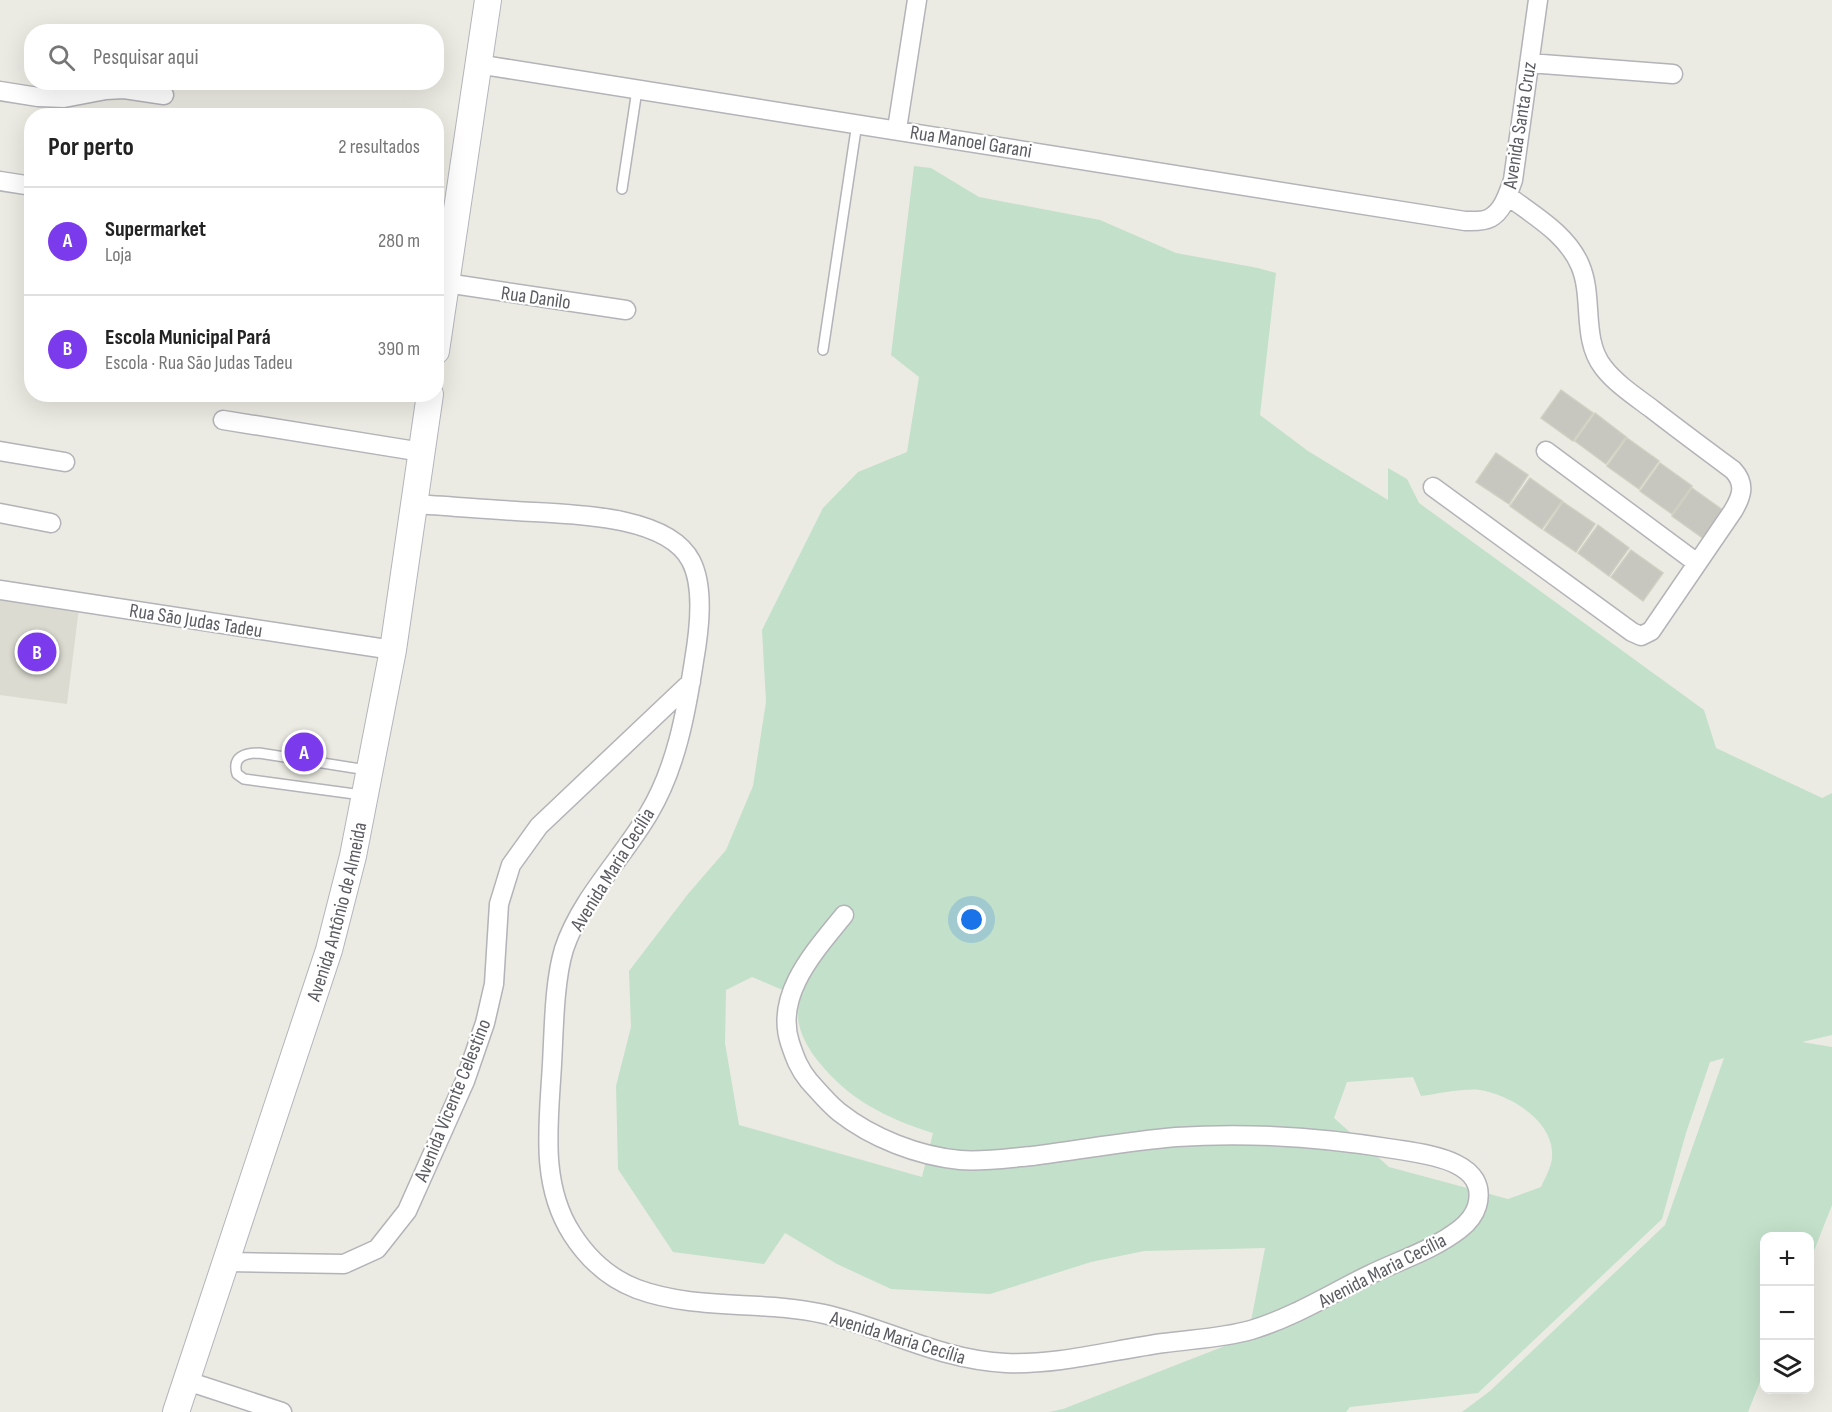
<!DOCTYPE html>
<html lang="pt">
<head>
<meta charset="utf-8">
<style>
  body { margin:0; font-family:"Sofia Sans Condensed",sans-serif; background:#f6f6f6; color:#222 }
  .controls { position:absolute; right:18px; bottom:18px; display:grid; overflow:hidden; border-radius:12px; box-shadow:0 6px 24px #0002 }
  .controls button { width:54px; height:54px; display:grid; place-items:center; padding:0; border:0; border-bottom:2px solid #e0e0e0; background:#fff; color:#222; font:30px sans-serif }
  .you { position:absolute; left:972px; top:920px; width:21px; height:21px; margin:-15px; border:4px solid #fff; border-radius:50%; background:#1a73e8; box-shadow:0 0 0 9px #1a73e833 }
  .badge { display:grid; place-items:center; width:39px; height:39px; border-radius:50%; background:#7c3aed; color:#fff; font-size:20px; font-weight:700 }
  .pin { position:absolute; translate:-50% -50%; border:3px solid #fff; box-shadow:0 2px 6px #0006 }
  .list { margin:0; padding:0; list-style:none }
  h2 { display:flex; justify-content:space-between; align-items:center; height:78px; margin:0; padding:0 24px; font-size:26px }
  h2 small { font-size:20px; font-weight:400; color:#767676 }
  .list li { display:grid; grid-template-columns:39px 1fr auto; gap:18px; align-items:center; box-sizing:border-box; height:108px; padding:0 24px; border-top:2px solid #e0e0e0 }
  .list b { display:block; font-size:22px; white-space:nowrap }
  .list p { margin:0; font-size:20px; white-space:nowrap; color:#767676 }
  .list em { font-size:20px; font-style:normal; color:#767676 }
  .icon { flex:none; width:33px; height:33px; fill:none; stroke:currentColor; stroke-width:2; stroke-linecap:round; stroke-linejoin:round }
  .map { position:relative; flex:none; width:1832px; height:1412px; overflow:hidden }
  .search { position:absolute; background:#fff; box-shadow:0 6px 24px #0002; left:24px; top:24px; width:420px; height:66px; display:flex; align-items:center; gap:15px; box-sizing:border-box; padding:0 21px; border-radius:24px; color:#767676; font-size:22px }
  .panel { position:absolute; background:#fff; box-shadow:0 6px 24px #0002; left:24px; top:108px; width:420px; height:294px; border-radius:24px }
  .map>svg:first-child { display:block }
</style>
</head>
<body>
<div class="map">
<svg width="1832" height="1412" viewBox="0 0 1832 1412">
  <rect width="100%" height="100%" fill="#ebebe3"/>
  <path fill="#dbdbd1" d="M 0,598 L 79,608 L 67,704 L 0,695 Z"/>
  <path fill="#c2e0ca" fill-rule="evenodd" d="M 914,166 L 931,168 L 979,197 L 1100,220 L 1176,253 L 1258,268 L 1276,273 L 1260,415 L 1308,451 L 1388,500 L 1388,468 L 1407,479 L 1419,503 L 1704,710 L 1716,748 L 1822,798 L 1832,793 L 1832,1035 L 1802,1042 L 1832,1047 L 1832,1205 L 1810,1261 L 1810,1236 L 1764,1236 L 1764,1372 L 1748,1412 L 1462,1412 L 1490,1391 L 1665,1225 L 1724,1058 L 1710,1062 L 1686,1133 L 1662,1219 L 1478,1393 L 1350,1407 L 1346,1412 L 1049,1412 L 1063,1409 L 1248,1337 L 1265,1248 L 1144,1251 L 1091,1262 L 990,1294 L 891,1289 L 837,1264 L 785,1233 L 764,1264 L 673,1252 L 618,1169 L 616,1086 L 631,1027 L 629,971 L 688,894 L 726,850 L 753,786 L 766,702 L 762,630 L 823,508 L 858,472 L 907,452 L 919,377 L 891,355 ZM 752,977 L 799,997 C 799,1005 797,1016 799,1024 C 802,1038 810,1051 818,1061 C 849,1100 886,1118 933,1133 L 922,1177 L 739,1125 L 725,1043 L 726,990 ZM 1413,1077 L 1421,1096 C 1438,1094 1464,1088 1480,1090 C 1511,1095 1555,1122 1552,1157 C 1552,1166 1545,1178 1541,1187 L 1508,1199 L 1389,1167 L 1334,1118 L 1347,1082 Z"/>
  <path fill="#c7c6bf" stroke="#cfcfc2" stroke-width="1.5" d="M 1561,390 L 1593,413 L 1573,441 L 1541,418 Z
    M 1595,413 L 1626,437 L 1606,464 L 1575,441 Z
    M 1627,438 L 1659,461 L 1639,489 L 1607,466 Z
    M 1496,453 L 1528,475 L 1509,504 L 1476,482 Z
    M 1660,463 L 1692,486 L 1672,514 L 1640,491 Z
    M 1530,478 L 1562,501 L 1542,529 L 1510,506 Z
    M 1692,488 L 1724,511 L 1704,539 L 1672,516 Z
    M 1563,502 L 1595,524 L 1576,552 L 1544,530 Z
    M 1598,525 L 1629,548 L 1609,576 L 1578,553 Z
    M 1631,550 L 1663,573 L 1643,601 L 1611,577 Z"/>
  <g fill="none" stroke-linecap="round" stroke-linejoin="round">
    <defs>
      <path id="lane" d="M 622,189 L 637,90
        M 823,350 L 857,123
        M 362,795 L 244,779 L 237,774 C 232,757 244,753 259,753 L 367,770"/>
      <path id="street" d="M 1529,63 L 1673,74
        M 477,64 L 1465,221 C 1472,221 1483,222 1490,218 C 1503,211 1508,194 1513,180 L 1538,0
        M 0,91 L 38,97 L 64,98 L 106,90 L 124,89 L 164,95
        M 897,129 L 917,0
        M 0,181 L 32,186
        M 446,283 L 626,310
        M 223,420 L 422,452
        M 0,451 L 65,462
        M 1546,451 L 1697,563
        M 1433,487 L 1632,632 L 1641,636 L 1651,631 L 1733,511 C 1742,496 1746,484 1733,470 C 1706,450 1679,430 1652,409 C 1636,397 1616,384 1603,367 C 1581,338 1594,297 1580,265 C 1567,234 1533,215 1508,196
        M 414,504 C 448,506 482,509 516,511 C 563,514 667,513 691,561 C 705,588 699,632 694,661 C 686,713 676,768 649,813 C 622,859 581,898 564,949 C 554,982 554,1029 552,1064 C 549,1121 539,1183 572,1234 C 588,1259 608,1278 637,1289 C 697,1311 762,1300 824,1314 C 886,1328 940,1360 1006,1363 C 1059,1365 1112,1350 1164,1343 C 1193,1339 1223,1338 1251,1330 C 1294,1317 1330,1294 1369,1275 C 1400,1260 1433,1250 1460,1229 C 1469,1222 1474,1216 1477,1206 C 1490,1160 1424,1154 1394,1149 C 1321,1137 1250,1132 1176,1137 C 1128,1141 1080,1150 1032,1156 C 1008,1158 984,1162 960,1160 C 918,1156 872,1138 839,1112 C 828,1103 819,1092 809,1081 C 799,1069 795,1058 790,1043 C 774,994 816,950 844,915
        M 0,513 L 51,523
        M 0,590 L 393,650
        M 227,1262 L 344,1264 L 377,1249 L 407,1211 L 465,1081 L 485,1023 L 494,984 L 499,904 L 511,865 L 539,826 L 691,682
        M 187,1381 L 282,1412"/>
      <g id="secondary">
        <path d="M 436,351 L 488,0"/>
        <path id="s1" d="M 176,1412 L 329,950 L 353,856 L 393,650 L 430,394"/>
      </g>
    </defs>
    <use href="#lane" stroke="#b3b3b8" stroke-width="12"/>
    <use href="#street" stroke="#b3b3b8" stroke-width="21"/>
    <use href="#secondary" stroke="#b4b5bb" stroke-width="28"/>
    <use href="#lane" stroke="#fff" stroke-width="9"/>
    <use href="#street" stroke="#fff" stroke-width="18"/>
    <use href="#secondary" stroke="#fff" stroke-width="26"/>
  </g>
  <g text-anchor="middle" stroke-width="4.5" stroke-linejoin="round" paint-order="stroke">
    <g font-size="20" fill="#5b5c61" stroke="#fff">
      <text transform="translate(1519 125) rotate(-81)" y="7">Avenida Santa Cruz</text>
      <text transform="translate(971 141) rotate(9)" y="7">Rua Manoel Garani</text>
      <text transform="translate(536 297) rotate(8)" y="7">Rua Danilo</text>
      <text transform="translate(196 620) rotate(9)" y="7">Rua São Judas Tadeu</text>
      <text transform="translate(612 869) rotate(-58)" y="7">Avenida Maria Cecília</text>
      <text dy="7" stroke="none"><textPath href="#s1" startOffset="526">Avenida Antônio de Almeida</textPath></text>
      <text transform="translate(452 1100) rotate(-68)" y="7">Avenida Vicente Celestino</text>
      <text transform="translate(1382 1270) rotate(-27)" y="7">Avenida Maria Cecília</text>
      <text transform="translate(898 1337) rotate(17)" y="7">Avenida Maria Cecília</text>
    </g>
  </g>
</svg>
<div class="controls">
<button>+</button>
<button>−</button>
<button><svg class="icon" aria-label="layers" viewBox="0 0 24 24"><path d="M12 4l9 5-9 5-9-5zM3 14l9 5 9-5"/></svg></button>
</div>
<div class="you"></div>
<div class="pin badge" style="left:304px;top:752px">A</div>
<div class="pin badge" style="left:37px;top:652px">B</div>
<div class="search"><svg class="icon" aria-label="search" viewBox="0 0 24 24"><circle cx="10" cy="10" r="6"/><path d="M15 15l6 6"/></svg>Pesquisar aqui</div>
<section class="panel">
<h2>Por perto<small>2 resultados</small></h2>
<ul class="list">
<li><span class="badge">A</span><div><b>Supermarket</b><p>Loja</p></div><em>280 m</em></li>
<li><span class="badge">B</span><div><b>Escola Municipal Pará</b><p>Escola · Rua São Judas Tadeu</p></div><em>390 m</em></li>
</ul>
</section>
</div>
</body>
</html>
